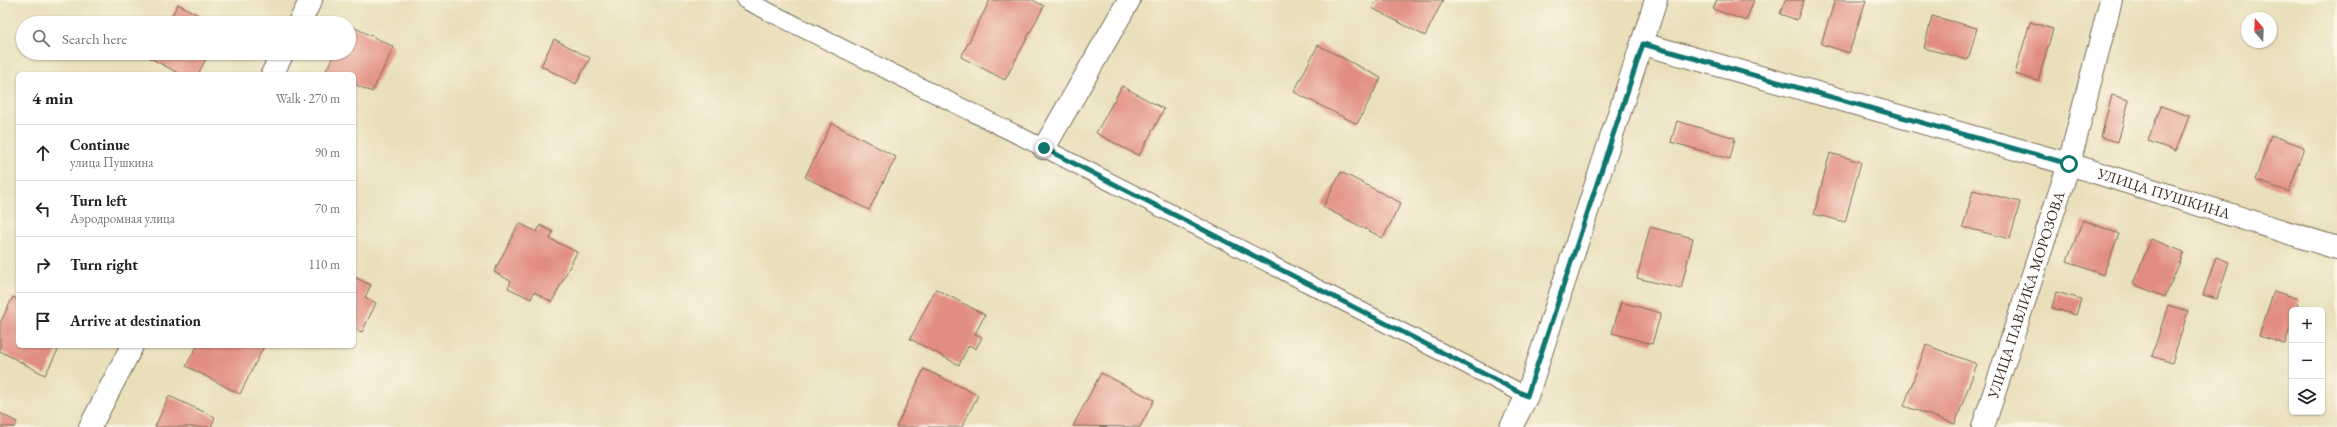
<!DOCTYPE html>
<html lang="en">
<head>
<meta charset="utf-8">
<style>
  body { margin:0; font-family:"EB Garamond",serif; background:#f6f6f6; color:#202124 }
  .controls { position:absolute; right:12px; bottom:12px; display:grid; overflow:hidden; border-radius:6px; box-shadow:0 1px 3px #0004 }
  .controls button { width:36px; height:36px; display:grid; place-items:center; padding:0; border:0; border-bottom:1px solid #e0e0e0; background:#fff; color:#202124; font:20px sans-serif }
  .compass { position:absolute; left:2241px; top:12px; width:36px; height:36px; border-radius:50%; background:#fff; box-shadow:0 1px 3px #0004; rotate:341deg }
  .stop { position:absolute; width:12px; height:12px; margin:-9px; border:3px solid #0f766e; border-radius:50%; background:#fff }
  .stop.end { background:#0f766e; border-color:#fff; box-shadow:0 1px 4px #0008 }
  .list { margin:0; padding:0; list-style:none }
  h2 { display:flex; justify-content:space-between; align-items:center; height:52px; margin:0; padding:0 16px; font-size:17px }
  h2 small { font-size:13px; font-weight:400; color:#757577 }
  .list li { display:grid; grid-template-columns:26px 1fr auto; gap:12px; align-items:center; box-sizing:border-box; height:56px; padding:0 16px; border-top:1px solid #e0e0e0 }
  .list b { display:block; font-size:15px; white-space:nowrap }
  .list p { margin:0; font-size:13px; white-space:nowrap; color:#757577 }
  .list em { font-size:13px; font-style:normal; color:#757577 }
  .icon { flex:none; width:22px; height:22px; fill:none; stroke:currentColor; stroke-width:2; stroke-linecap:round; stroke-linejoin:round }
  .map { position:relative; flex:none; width:2337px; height:427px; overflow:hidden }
  .search { position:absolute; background:#fff; box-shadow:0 1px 3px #0004; left:16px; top:16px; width:340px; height:44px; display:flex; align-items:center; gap:10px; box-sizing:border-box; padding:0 14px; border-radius:22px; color:#757577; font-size:15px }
  .panel { position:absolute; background:#fff; box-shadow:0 1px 3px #0004; left:16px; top:72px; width:340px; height:276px; border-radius:6px }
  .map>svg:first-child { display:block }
</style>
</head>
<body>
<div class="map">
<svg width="2337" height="427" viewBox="0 0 2337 427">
  <rect width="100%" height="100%" fill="#fcf5e5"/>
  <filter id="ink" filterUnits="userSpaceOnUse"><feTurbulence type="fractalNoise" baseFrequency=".025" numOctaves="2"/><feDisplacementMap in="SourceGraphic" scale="8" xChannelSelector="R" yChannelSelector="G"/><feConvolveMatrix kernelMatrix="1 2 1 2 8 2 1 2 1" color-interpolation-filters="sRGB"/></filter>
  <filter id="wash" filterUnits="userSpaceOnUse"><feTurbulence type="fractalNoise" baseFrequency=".012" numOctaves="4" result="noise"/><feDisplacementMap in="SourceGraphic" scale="16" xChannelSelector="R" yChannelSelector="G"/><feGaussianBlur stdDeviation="0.9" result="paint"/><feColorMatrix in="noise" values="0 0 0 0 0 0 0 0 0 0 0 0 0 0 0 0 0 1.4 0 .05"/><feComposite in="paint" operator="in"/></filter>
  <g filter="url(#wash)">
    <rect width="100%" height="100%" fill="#e9dfbb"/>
    <g id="blocks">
      <path fill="#e18d81" d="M 990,0 L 1033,0 L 1044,6 L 1005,80 L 961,57 Z
        M 1377,0 L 1443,0 L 1425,36 L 1372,8 Z
        M 1717,0 L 1754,0 L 1746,21 L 1713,9 Z
        M 1785,0 L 1804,0 L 1797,20 L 1780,14 Z
        M 1835,0 L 1866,0 L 1849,53 L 1821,44 Z
        M 178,4 L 214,23 L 168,23 Z
        M 1932,16 L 1977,28 L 1968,60 L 1924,48 Z
        M 2030,22 L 2053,29 L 2038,81 L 2015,74 Z
        M 349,25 L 394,47 L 372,92 L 354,84 L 354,74 L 335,74 L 326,70 L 335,53 L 349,53 Z
        M 554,39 L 590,58 L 576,84 L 541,66 Z
        M 1318,45 L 1381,78 L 1357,124 L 1294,92 Z
        M 152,53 L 209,53 L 198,74 L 180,74 L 150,58 Z
        M 1122,86 L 1164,109 L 1139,156 L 1096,133 Z
        M 2112,95 L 2129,100 L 2118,142 L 2101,137 Z
        M 2161,106 L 2189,116 L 2176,151 L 2148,141 Z
        M 1677,121 L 1735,138 L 1730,159 L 1671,142 Z
        M 832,123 L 896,157 L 869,210 L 805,177 Z
        M 2271,135 L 2304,147 L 2289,192 L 2255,180 Z
        M 1830,153 L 1861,162 L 1845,222 L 1814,214 Z
        M 1341,172 L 1401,203 L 1383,238 L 1323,207 Z
        M 1973,190 L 2020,202 L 2010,239 L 1963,227 Z
        M 2083,220 L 2119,234 L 2103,275 L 2067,261 Z
        M 519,223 L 537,232 L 540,225 L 553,232 L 550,239 L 577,252 L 552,302 L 534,292 L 531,299 L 508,288 L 511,281 L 494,272 Z
        M 1650,227 L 1693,238 L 1681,289 L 1637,278 Z
        M 2151,239 L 2184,252 L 2165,297 L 2133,284 Z
        M 2216,257 L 2229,262 L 2217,299 L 2203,295 Z
        M 354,277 L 371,285 L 365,297 L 376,303 L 362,332 L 354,329 Z
        M 936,289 L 985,315 L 975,334 L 982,337 L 976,349 L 969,345 L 959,365 L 910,339 Z
        M 2274,291 L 2299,299 L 2296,310 L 2292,310 L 2292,321 L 2285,344 L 2259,336 Z
        M 2056,292 L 2081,299 L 2076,315 L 2052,308 Z
        M 13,297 L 18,300 L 18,346 L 60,346 L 45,375 L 0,351 L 0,323 Z
        M 1621,302 L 1661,313 L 1652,344 L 1612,333 Z
        M 2168,305 L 2188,311 L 2172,363 L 2152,356 Z
        M 1926,345 L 1977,364 L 1955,424 L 1904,406 Z
        M 197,346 L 264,346 L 240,394 L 186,366 Z
        M 924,369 L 978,395 L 962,427 L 896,427 Z
        M 1101,373 L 1154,400 L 1140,427 L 1073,426 Z
        M 169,396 L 215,417 L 211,427 L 155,427 Z
        M 0,413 L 17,422 L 15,427 L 0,427 Z"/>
    </g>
  </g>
  <g filter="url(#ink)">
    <use href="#blocks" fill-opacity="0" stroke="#786955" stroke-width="1"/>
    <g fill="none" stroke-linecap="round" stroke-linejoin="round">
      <defs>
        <path id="service" d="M 745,0 L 1044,148 L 1527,396"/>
        <g id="minor">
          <path d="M 299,23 L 311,0"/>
          <path id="s1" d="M 1643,44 L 2069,164 L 2337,248"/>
          <path d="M 272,74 L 283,53"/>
          <path d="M 1044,148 L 1129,0"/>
          <path d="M 90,427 L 132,346"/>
          <path d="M 1511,427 L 1527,396 L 1656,0"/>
          <path id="s2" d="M 1983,427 L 2069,164 L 2111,0"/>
        </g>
      </defs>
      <use href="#service" stroke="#786955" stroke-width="19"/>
      <use href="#minor" stroke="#786955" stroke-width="24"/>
      <use href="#service" stroke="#fff" stroke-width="17"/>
      <use href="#minor" stroke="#fff" stroke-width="22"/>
    </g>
  </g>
  <g fill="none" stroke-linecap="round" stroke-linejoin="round" filter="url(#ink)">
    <path stroke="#0f766e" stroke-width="5" d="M 1044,148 L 1527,396 L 1643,44 L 2069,164"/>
  </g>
  <g text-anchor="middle" stroke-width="3" stroke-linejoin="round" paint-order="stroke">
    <g font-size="15" fill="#3b2a1e" stroke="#fcf5e5">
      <text dy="5" stroke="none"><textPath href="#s1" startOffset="542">УЛИЦА ПУШКИНА</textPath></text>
      <text dy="5" stroke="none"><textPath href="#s2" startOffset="139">УЛИЦА ПАВЛИКА МОРОЗОВА</textPath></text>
    </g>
  </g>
</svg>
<div class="controls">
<button>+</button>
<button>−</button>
<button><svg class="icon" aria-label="layers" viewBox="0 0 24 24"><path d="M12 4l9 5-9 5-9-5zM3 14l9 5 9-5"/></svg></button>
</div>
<svg class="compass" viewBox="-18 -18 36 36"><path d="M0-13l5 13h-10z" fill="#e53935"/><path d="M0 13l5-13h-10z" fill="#757577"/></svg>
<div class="stop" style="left:2069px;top:164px"></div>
<div class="stop end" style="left:1044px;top:148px"></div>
<div class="search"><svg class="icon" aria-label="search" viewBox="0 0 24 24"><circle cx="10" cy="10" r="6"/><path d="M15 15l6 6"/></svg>Search here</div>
<section class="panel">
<h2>4 min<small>Walk · 270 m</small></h2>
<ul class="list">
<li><svg class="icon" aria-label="ahead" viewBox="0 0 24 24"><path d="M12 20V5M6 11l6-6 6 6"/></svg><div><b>Continue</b><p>улица Пушкина</p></div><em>90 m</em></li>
<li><svg class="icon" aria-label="left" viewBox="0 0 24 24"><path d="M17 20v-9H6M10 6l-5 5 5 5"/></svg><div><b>Turn left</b><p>Аэродромная улица</p></div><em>70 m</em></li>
<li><svg class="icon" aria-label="right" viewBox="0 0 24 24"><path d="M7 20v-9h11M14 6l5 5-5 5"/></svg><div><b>Turn right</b></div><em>110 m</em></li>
<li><svg class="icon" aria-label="arrive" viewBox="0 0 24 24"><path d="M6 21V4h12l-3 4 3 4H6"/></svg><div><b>Arrive at destination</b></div></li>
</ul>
</section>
</div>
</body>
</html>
